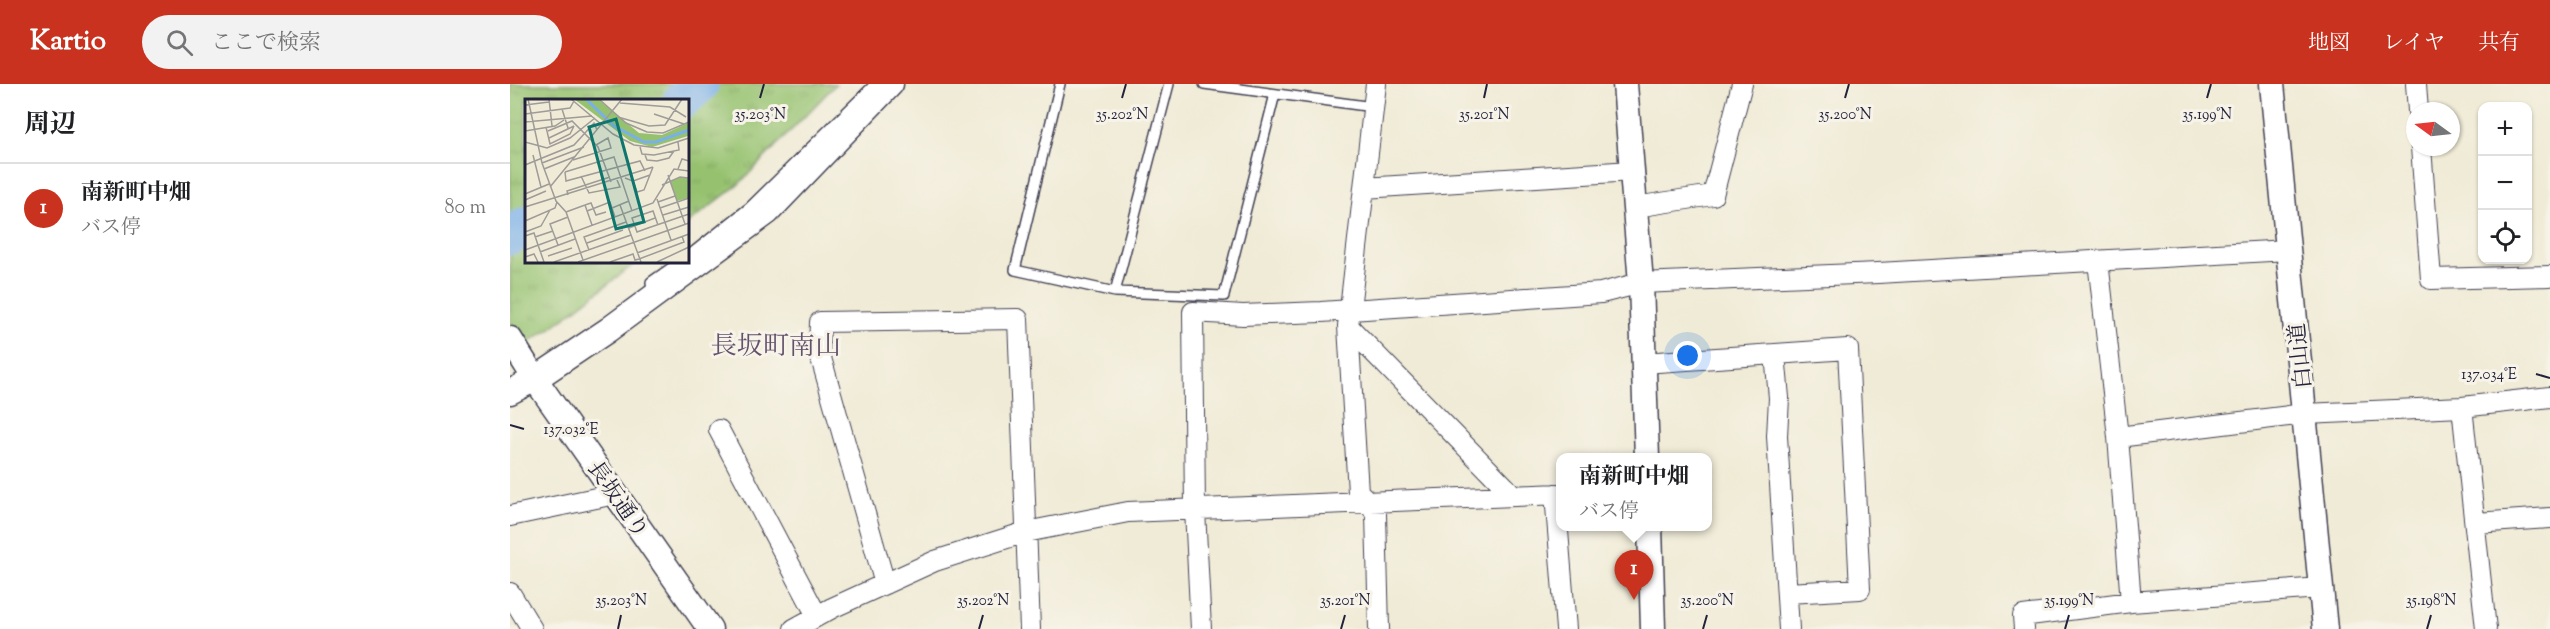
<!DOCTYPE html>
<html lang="ja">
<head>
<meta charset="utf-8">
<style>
  body { margin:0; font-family:"Sorts Mill Goudy","Noto Serif JP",serif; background:#f2f2f2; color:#202124 }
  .controls { position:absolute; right:18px; top:18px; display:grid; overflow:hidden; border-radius:12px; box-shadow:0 2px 4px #0004 }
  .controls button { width:54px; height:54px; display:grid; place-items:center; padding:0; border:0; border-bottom:2px solid #e0e0e0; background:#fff; color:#202124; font:30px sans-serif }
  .compass { position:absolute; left:1896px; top:18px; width:54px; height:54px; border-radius:50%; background:#fff; box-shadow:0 2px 4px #0004; rotate:285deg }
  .you { position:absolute; left:1178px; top:272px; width:21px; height:21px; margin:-15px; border:4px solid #fff; border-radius:50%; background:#1a73e8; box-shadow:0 0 0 9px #1a73e833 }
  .badge { display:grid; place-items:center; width:39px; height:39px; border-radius:50%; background:#c8321e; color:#fff; font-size:20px; font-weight:700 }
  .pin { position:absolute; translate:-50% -50px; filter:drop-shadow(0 2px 3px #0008) }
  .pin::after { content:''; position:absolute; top:32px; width:21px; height:18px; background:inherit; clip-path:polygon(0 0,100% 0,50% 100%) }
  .popup { position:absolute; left:1046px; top:369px; width:156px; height:78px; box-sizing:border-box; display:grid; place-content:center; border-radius:12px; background:#fff; filter:drop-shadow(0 2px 4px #0005); font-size:20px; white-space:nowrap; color:#757577 }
  .popup b { font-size:22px; color:#202124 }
  .popup::after { content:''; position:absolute; left:50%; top:100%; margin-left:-12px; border:12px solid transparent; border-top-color:#fff }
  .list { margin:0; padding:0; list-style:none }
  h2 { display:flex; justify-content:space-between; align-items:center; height:78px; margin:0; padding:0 24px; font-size:26px }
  h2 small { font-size:20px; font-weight:400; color:#757577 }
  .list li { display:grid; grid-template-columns:39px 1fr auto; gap:18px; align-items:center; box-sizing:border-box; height:90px; padding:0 24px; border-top:2px solid #e0e0e0 }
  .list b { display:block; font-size:22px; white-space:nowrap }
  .list p { margin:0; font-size:20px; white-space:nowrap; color:#757577 }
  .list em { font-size:20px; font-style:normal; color:#757577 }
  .icon { flex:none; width:33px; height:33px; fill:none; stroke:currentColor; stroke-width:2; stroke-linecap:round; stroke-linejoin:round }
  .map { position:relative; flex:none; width:2040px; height:545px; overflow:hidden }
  header { display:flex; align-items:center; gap:36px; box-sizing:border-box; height:84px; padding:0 30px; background:#c8321e; color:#fff }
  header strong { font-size:28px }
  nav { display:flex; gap:33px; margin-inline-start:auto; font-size:21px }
  .search { width:420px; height:54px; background:#f2f2f2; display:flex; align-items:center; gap:15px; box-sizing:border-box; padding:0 21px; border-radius:33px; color:#757577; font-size:22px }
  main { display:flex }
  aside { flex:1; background:#fff }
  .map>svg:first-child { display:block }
</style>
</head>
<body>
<header>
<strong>Kartio</strong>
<div class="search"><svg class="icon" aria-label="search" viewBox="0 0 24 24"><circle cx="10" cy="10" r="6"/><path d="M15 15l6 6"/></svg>ここで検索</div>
<nav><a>地図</a><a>レイヤ</a><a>共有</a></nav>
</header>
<main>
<aside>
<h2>周辺<small></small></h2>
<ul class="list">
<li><span class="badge">1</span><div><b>南新町中畑</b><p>バス停</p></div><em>80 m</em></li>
</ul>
</aside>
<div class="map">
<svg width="2040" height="545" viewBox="0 0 2040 545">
  <defs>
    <pattern id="park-tufts" width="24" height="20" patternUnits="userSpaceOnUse" patternTransform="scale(1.5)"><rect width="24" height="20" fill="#96c26f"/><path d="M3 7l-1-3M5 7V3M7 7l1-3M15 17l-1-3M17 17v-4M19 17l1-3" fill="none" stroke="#81a661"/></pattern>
  </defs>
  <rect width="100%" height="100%" fill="#f7f3e8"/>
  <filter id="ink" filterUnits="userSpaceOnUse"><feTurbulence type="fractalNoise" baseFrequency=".0167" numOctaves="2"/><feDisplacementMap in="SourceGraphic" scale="12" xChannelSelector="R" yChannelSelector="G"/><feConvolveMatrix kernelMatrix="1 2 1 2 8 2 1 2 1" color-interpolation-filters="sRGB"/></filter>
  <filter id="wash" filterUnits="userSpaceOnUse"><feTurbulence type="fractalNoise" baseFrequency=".008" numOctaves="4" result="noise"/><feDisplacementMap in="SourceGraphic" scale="24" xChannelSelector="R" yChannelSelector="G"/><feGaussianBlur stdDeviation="1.35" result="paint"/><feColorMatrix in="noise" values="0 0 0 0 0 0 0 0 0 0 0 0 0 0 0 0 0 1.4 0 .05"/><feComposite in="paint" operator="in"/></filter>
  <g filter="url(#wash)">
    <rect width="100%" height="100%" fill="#f0ebd6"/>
    <path fill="url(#park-tufts)" stroke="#5c7255" stroke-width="1.5" d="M 0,0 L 326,0 L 229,100 L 177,140 L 177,16 L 16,16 L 16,177 L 128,177 L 40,245 L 0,269 Z"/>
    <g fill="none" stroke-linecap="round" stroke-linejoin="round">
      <path stroke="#7ab0e8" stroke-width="38" d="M 172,16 L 190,0
        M 0,152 L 16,141"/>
    </g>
  </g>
  <g filter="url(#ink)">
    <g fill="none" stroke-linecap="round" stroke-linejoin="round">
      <defs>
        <path id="service" d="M 550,0 L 505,186 L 605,208 L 714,212 L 765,10
          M 694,0 L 863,23
          M 177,173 L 240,123 L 363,2
          M 605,208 L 659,0
          M 142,210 L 141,198 L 171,177"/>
        <path id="minor" d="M 866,0 L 838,242 L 848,408 L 860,419 L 866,430 L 869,545
          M 1906,0 L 1908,27
          M 1911,63 L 1921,195 L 2040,192
          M 854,104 L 1122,87
          M 1125,123 L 1203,111 L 1232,0
          M 1588,177 L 1608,353 L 1621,518
          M 838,242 L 1004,412
          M 1265,270 L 1338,265 L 1350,505 L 1277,509
          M 1133,279 L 1265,270 L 1269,314 L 1267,352 L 1279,545
          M 1952,323 L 1976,545
          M 209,346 L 307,532
          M 1608,353 L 1795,330 L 1952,323 L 2040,313
          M 1045,410 L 1056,545
          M 0,432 L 105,410
          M 1966,439 L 2040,434
          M 375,500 L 309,267 L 310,238 L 508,235 L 520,545
          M 0,509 L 22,545
          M 284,545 L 322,524 L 425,477 L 516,448 L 618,428 L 1050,410
          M 691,545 L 685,426 L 683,228 L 733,231 L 811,228 L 1091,209 L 1131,199 L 1368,189 L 1778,166
          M 1514,545 L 1513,532 L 1621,518 L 1811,504"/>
        <path id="tertiary" d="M 1115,0 L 1131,199 L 1137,374
          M 1762,0 L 1815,545
          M 0,255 L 25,295 L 200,545
          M 0,308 L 25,295 L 98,246 L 258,128 L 381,0
          M 1140,442 L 1143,545"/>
      </defs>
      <use href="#service" stroke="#414052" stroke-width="12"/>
      <use href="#minor" stroke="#414052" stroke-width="22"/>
      <use href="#tertiary" stroke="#414052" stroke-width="27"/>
      <use href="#service" stroke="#fff" stroke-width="9"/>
      <use href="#minor" stroke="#fff" stroke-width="20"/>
      <use href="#tertiary" stroke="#fff" stroke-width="24"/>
    </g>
  </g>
  <path fill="none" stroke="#22223b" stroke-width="2" d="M 250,14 L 254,0M 612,14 L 616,0M 974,14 L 977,0M 1335,14 L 1339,0M 1697,14 L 1701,0M 2026,290 L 2040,294M 0,341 L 14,345M 108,545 L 111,531M 469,545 L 473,531M 831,545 L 835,531M 1193,545 L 1197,531M 1555,545 L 1559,531M 1917,545 L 1921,531"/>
  <g text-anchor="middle" stroke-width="6" stroke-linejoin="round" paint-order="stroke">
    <g font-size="22" fill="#22223b" stroke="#f7f3e8">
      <text transform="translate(1789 272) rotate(-96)" y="8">白山道</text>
      <text transform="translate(109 415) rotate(55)" y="8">長坂通り</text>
    </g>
    <g font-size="26" fill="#62526c" stroke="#f7f3e8">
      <text x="266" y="270">長坂町南山</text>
    </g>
  </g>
  <g transform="translate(15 15)">
    <rect width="164" height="164" fill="#f0ebd6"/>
    <path d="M 49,0 L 73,0 L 114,34 L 137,36 L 163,24 L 163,37 L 127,48 L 105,42 ZM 155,78 L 163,79 L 163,99 L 152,102 L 145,83 Z" fill="#96c26f"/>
    <path fill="none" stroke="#7ab0e8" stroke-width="3" d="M 61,0 L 89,27 L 119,43 L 131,43 L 164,31"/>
    <path fill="none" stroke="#9e9b98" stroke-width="1.5" d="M 3,0 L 17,64 L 31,102 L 41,113 L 58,161M 24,0 L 27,27M 46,0 L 88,35 L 109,46 L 133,49 L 164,39M 74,0 L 101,24 L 122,33 L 138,34 L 164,23M 95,4 L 145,8 L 161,18M 0,6 L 24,3M 37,10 L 43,29M 0,15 L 45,9 L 49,2M 129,15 L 159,25M 93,18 L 124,27 L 140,26 L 157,0M 0,23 L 67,17M 21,28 L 25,45 L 45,35 L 49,27M 0,32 L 30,27 L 39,21M 23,32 L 47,22 L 73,48 L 86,83M 24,39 L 49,27M 0,43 L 22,49 L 45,39 L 70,19M 115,48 L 117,55 L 129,56 L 154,51 L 153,43M 8,56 L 16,88M 120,56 L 122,61 L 132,62 L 144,59 L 149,52M 48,61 L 86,49 L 83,39 L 71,46M 17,64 L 59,48M 0,66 L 49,46 L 69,24 L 72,31M 19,70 L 49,58M 153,70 L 157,60 L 164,62M 40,73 L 89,58 L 107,112M 40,73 L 41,82 L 115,62 L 120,72M 143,76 L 160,125M 56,77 L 64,94 L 95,88 L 92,81M 100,79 L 108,82 L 112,93 L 119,91 L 128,68M 108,82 L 125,76M 137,86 L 155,78 L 164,79M 25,88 L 97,0M 0,95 L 24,85M 43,96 L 42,92 L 85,78M 132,100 L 146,141M 0,101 L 21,92M 133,103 L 150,97M 60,106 L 66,104 L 71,116 L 81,113M 95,106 L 116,163M 0,108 L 128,68M 87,109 L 104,102M 135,109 L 164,99M 62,112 L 85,103 L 90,118M 41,113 L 60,106 L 67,126M 138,116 L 164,108M 0,122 L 30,109 L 32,103M 133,126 L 128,112 L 107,119 L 112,133 L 123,129 L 164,115M 104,129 L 130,119M 0,133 L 16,127 L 25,111M 0,137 L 9,134 L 13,146M 10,138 L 28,132M 62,144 L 98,131M 13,146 L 19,163M 33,146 L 25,125 L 43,118M 0,151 L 128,104 L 149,70 L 164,72M 64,151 L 59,138 L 101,123M 15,153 L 50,140M 112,154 L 164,135M 23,157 L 47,149M 0,158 L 9,155 L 13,163M 29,163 L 106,136M 53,163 L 164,124M 85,163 L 108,155 L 110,161 L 114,160 L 159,143 L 157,137M 132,163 L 164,148"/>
    <path fill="#0f766e" fill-opacity="0.15" stroke="#0f766e" stroke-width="3" d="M 91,20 L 119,123 L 91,130 L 64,28 Z"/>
    <rect width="164" height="164" fill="none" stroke="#22223b" stroke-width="3"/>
  </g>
  <g font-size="15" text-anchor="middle" fill="#22223b" stroke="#f7f3e8" stroke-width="6" stroke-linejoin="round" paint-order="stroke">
    <text x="250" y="35">35.203°N</text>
    <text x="612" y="35">35.202°N</text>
    <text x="974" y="35">35.201°N</text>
    <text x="1335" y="35">35.200°N</text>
    <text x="1697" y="35">35.199°N</text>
    <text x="1979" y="295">137.034°E</text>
    <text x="61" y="350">137.032°E</text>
    <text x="111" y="521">35.203°N</text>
    <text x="473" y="521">35.202°N</text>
    <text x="835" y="521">35.201°N</text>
    <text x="1197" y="521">35.200°N</text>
    <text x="1559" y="521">35.199°N</text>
    <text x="1921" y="521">35.198°N</text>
  </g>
</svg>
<div class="controls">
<button>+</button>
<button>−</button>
<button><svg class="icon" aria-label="locate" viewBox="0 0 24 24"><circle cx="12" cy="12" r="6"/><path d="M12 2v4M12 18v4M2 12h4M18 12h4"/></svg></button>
</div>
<svg class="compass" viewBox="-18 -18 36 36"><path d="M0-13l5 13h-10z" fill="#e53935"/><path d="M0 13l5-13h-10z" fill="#757577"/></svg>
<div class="you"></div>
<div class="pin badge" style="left:1124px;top:516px">1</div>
<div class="popup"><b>南新町中畑</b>バス停</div>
</div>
</main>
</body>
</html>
